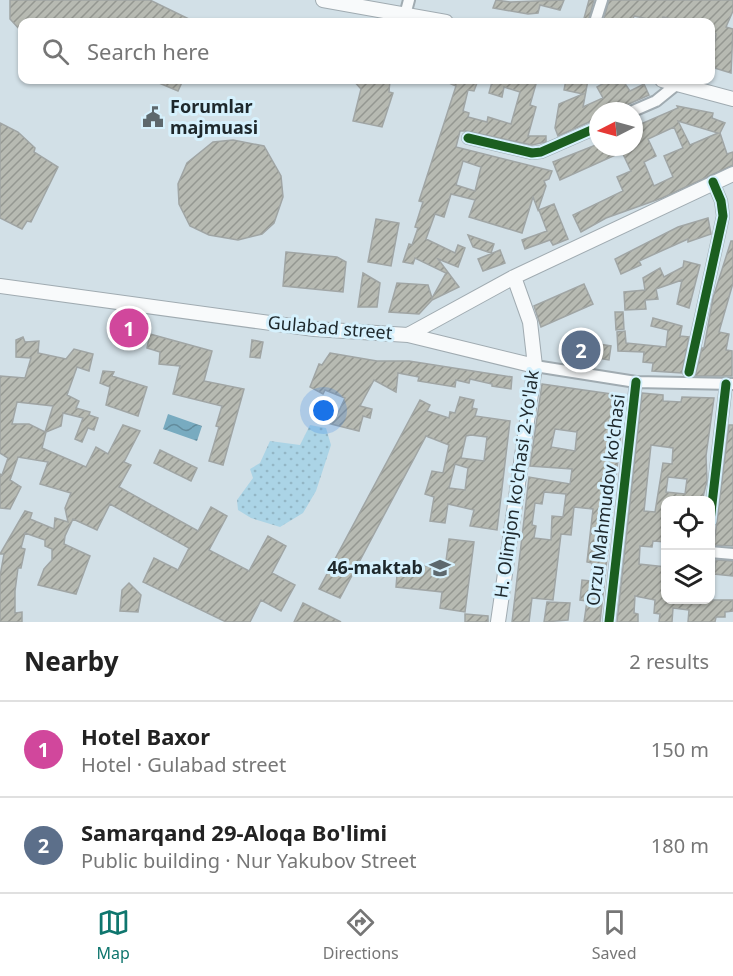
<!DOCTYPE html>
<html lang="en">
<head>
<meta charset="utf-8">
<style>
  body { margin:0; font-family:"Noto Sans",sans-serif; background:#f6f6f6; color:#222 }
  .controls { position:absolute; right:18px; bottom:18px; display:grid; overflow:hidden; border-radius:12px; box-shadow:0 2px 4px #0004 }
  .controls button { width:54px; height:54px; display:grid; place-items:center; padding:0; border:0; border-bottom:2px solid #e0e0e0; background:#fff; color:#222; font:30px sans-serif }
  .compass { position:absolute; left:589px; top:102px; width:54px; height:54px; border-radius:50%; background:#fff; box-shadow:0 2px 4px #0004; rotate:264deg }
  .you { position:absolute; left:324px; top:411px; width:21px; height:21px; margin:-15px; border:4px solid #fff; border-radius:50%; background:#1a73e8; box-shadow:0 0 0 9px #1a73e833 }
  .badge { display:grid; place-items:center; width:39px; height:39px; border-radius:50%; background:#0f766e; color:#fff; font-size:20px; font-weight:700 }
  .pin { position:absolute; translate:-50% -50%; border:3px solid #fff; box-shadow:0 2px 6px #0006 }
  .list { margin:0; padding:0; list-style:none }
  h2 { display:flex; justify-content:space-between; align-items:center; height:78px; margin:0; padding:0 24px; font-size:26px }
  h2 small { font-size:20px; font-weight:400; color:#767676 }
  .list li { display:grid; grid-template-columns:39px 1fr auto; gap:18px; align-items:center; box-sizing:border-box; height:96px; padding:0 24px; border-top:2px solid #e0e0e0 }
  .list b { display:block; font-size:22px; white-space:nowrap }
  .list p { margin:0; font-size:20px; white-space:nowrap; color:#767676 }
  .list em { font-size:20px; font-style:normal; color:#767676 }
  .icon { flex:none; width:33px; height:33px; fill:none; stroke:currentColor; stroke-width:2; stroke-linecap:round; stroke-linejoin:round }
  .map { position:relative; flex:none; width:733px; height:622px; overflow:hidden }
  .search { position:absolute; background:#fff; box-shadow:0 2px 4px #0004; left:18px; right:18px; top:18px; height:66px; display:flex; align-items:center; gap:15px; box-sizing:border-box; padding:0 21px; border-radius:12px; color:#767676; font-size:22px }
  .sheet { height:270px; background:#fff }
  nav { display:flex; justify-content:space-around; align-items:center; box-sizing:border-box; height:84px; border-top:2px solid #e0e0e0; background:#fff; font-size:16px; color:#767676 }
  nav a { display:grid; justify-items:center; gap:3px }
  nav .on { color:#0f766e }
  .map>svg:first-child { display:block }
</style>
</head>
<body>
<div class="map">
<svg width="733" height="622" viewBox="0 0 733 622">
  <defs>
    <pattern id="grass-dots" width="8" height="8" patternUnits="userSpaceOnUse" patternTransform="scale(1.5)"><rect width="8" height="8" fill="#abd4e6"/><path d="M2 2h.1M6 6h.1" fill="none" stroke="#93b6c5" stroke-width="1.8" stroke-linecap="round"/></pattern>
    <pattern id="water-waves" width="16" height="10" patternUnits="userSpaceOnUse" patternTransform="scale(1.5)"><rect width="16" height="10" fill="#78abc0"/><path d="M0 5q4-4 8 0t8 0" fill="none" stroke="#628b9c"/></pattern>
    <pattern id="building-hatch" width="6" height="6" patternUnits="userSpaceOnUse" patternTransform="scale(1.5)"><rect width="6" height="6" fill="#b7bab2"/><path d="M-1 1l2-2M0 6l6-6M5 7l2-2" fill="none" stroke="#949791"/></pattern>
  </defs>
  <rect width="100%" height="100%" fill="#d2e0e7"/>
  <path fill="url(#grass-dots)" d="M 310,425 L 326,428 L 331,445 L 316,491 L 303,513 L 280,527 L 251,518 L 238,510 L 237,500 L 253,478 L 250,469 L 260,463 L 270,441 L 300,445 Z"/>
  <path fill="url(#water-waves)" d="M 168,414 L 202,426 L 197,441 L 163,429 Z"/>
  <path fill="url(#building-hatch)" stroke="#a0a5a4" stroke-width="1.5" fill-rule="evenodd" d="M 10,0 L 150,0 L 195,22 L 22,22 L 22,32 L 10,19 Z
    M 496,0 L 510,2 L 564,0 L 560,10 L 540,5 L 538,13 L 528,14 L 493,8 Z
    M 589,0 L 594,0 L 588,22 L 583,22 Z
    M 609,0 L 733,0 L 733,11 L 726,27 L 733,29 L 731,73 L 711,67 L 716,34 L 711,32 L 711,22 L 683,22 L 663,17 L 661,22 L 651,22 L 652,20 L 634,16 L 632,22 L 603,22 Z
    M 152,80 L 183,80 L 178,91 Z
    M 353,80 L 390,80 L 389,92 L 393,93 L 382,127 L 353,121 L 361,89 Z
    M 442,80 L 469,80 L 477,83 L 474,91 L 468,90 L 463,111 L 469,113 L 468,117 L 487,122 L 488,117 L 511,124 L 520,92 L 504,87 L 502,97 L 489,93 L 492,82 L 488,80 L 523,80 L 536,84 L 530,105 L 536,107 L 528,136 L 546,136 L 546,142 L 532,145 L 466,131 L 460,131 L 456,147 L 552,171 L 549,179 L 544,181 L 546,186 L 538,210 L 533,197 L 522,233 L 469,217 L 475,200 L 451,194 L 444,217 L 435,214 L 426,239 L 455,253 L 458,245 L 465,248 L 458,267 L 438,259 L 459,287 L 432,300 L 419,314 L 389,312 L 397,283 L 428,285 L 432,298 L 446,273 L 415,258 L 413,264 L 403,262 L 409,244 L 412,245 L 418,228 L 415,227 L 423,202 L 419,201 L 456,86 ZM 463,161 L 481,167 L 475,191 L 456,185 Z
    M 566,80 L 588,80 L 583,107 L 603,98 L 597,87 L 609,80 L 616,84 L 624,82 L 630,91 L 644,84 L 649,95 L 613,111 L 598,111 L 598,118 L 558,136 L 555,128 L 559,104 L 583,94 L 564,90 Z
    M 677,106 L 713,113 L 712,118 L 725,123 L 720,133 L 727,154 L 733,152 L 733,165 L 662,198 L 606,218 L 581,232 L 573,215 L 623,191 L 617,177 L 631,171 L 622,152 L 560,180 L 553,162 L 598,144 L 598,147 L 634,147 L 634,127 L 678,108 ZM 678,121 L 718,133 L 690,145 ZM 674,127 L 683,148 L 664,156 L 673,177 L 654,186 L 644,162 L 656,156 L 648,139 Z
    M 0,123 L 18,132 L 35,148 L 34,152 L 58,167 L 31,222 L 27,221 L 22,229 L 0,218 Z
    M 233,140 L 264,146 L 281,176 L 283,197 L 274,223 L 262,234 L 238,240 L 209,235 L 190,226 L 179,204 L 178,184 L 187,163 L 213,142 Z
    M 554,204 L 568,239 L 553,245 L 550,240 L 525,249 L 522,240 L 547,231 L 539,210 Z
    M 708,218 L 711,234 L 688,242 L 688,239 L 639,261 L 641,265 L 621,274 L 615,259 L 678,227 Z
    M 376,219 L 399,223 L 391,266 L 368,262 Z
    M 468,235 L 494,244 L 491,253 L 473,247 Z
    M 731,241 L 733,241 L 733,283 L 719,332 L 729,334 L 726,350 L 732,351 L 732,376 L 695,376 L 702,348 L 704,348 L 713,298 Z
    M 500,250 L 505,263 L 483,271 L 478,259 Z
    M 286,252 L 337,257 L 346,262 L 343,292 L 283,286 Z
    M 684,261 L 700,265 L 689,308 L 677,304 L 682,280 L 656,289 L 658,299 L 645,300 L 646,309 L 625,310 L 624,292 L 645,290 L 643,278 L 660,268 L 664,277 L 683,267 Z
    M 363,273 L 380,283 L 377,307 L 358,307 Z
    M 584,284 L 593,304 L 541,327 L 534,306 Z
    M 615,312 L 623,312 L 624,329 L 616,330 Z
    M 653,318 L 682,326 L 680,336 L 689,337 L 682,373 L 652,371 L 653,363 L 643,362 L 644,352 L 618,351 L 617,332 L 625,331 L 626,343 L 666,347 L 668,330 L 651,326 Z
    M 150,334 L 212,351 L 204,381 L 244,389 L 223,465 L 209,461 L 219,427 L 216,426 L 222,406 L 173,394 L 180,366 L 159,364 L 160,352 L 147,348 Z
    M 23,337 L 25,342 L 39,341 L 38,353 L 66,359 L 74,349 L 93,354 L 89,371 L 77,367 L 67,395 L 79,401 L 76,408 L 90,412 L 89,415 L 98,418 L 94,430 L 88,428 L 82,442 L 75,439 L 83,418 L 63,413 L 61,426 L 46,432 L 42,448 L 86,467 L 96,447 L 108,454 L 123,425 L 140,431 L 124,462 L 131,465 L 119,487 L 198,531 L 211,507 L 227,516 L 209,550 L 249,571 L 268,536 L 286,546 L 272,573 L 295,585 L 281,611 L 261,600 L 250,622 L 226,622 L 143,582 L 154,558 L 178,570 L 189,548 L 110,504 L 97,530 L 73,519 L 65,536 L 64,544 L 90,556 L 76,594 L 38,585 L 44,569 L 52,560 L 52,549 L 45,546 L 45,540 L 25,533 L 21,548 L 25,549 L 21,568 L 18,568 L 15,591 L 15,613 L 22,612 L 22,622 L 0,622 L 0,576 L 4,554 L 0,554 L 25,511 L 32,513 L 30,519 L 54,529 L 55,518 L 68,522 L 65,508 L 71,493 L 40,484 L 48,462 L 18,457 L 10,480 L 21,487 L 10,509 L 0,508 L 0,474 L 2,475 L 8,458 L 0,453 L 0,376 L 25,378 L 31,358 L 16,357 L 16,340 ZM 17,402 L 53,406 L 45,432 L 29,424 L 12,424 Z
    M 252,340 L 263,342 L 260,358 L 250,357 Z
    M 573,340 L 611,346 L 609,360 L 571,354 Z
    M 330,353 L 377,361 L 409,361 L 512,377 L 511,389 L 492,386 L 492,384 L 470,379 L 469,383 L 456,380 L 455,387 L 418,381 L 419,377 L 398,373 L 396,392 L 374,380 L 360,406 L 372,409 L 370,418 L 363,416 L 359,431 L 315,420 L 318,410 L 337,415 L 345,398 L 325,390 L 323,394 L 310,387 L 319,364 L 322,365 Z
    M 103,371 L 114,372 L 112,376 L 147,387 L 138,416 L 106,405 L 110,387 L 100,383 Z
    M 542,384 L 625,396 L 600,622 L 584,622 L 587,601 L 580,600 L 582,580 L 591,581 L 592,563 L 587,562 L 593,509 L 574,507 L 571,535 L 561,534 L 553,600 L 532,598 L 529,622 L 512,622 L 529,477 L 570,484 L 572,469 L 530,466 ZM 555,429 L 577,432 L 575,451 L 551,447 ZM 544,492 L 566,494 L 563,517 L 552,516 L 551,540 L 534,538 L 536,526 L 532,525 L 535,503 L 542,504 Z
    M 642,393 L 663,395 L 663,401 L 681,402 L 682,397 L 714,398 L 706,456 L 707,481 L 702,501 L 666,501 L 666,542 L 653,541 L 652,547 L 640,546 L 639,564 L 666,567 L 666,600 L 733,600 L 733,611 L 725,612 L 725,617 L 716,617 L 715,622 L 688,622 L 689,610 L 673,608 L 672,622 L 659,622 L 660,614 L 654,613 L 655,600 L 635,596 L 634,613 L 638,614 L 638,622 L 617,622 ZM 651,445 L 673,448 L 672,464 L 663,463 L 655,512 L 644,511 ZM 668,477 L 687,479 L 685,494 L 666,492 Z
    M 460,397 L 474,400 L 472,408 L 477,409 L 475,416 L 510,421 L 497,530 L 470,526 L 474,510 L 448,504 L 445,523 L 430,521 L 434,497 L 425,494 L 432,471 L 443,473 L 449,445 L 426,436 L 340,598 L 319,589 L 420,400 L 430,405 L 427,411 L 449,418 L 450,412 L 455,413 ZM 471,435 L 487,437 L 484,461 L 461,458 L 466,436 ZM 455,464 L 468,468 L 465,490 L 449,488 Z
    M 729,425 L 733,425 L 733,546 L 714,545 Z
    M 160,450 L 197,468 L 191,481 L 154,463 Z
    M 449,539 L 474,542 L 465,612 L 440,608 L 442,592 L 396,587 L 398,563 L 445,568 Z
    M 716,560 L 733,561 L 733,576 L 714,574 Z
    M 129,583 L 141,595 L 138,612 L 120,611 L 122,590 Z
    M 547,602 L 570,603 L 568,620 L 544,622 Z
    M 303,603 L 341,622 L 294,622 Z
    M 465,614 L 488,616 L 488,622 L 465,622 Z"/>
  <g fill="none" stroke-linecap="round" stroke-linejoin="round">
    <defs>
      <path id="minor" d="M 405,15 L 409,0
        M 595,22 L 602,0
        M 633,111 L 656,101 L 677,84
        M 468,138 L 532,153 L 541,152 L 598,127
        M 535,366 L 636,382 L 733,384
        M 689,372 L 723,216 L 721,201 L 713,182
        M 710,521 L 726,384
        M 710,552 L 733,554
        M 609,622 L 636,382"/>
      <path id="major" d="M 323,0 L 446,22
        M 662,80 L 733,99
        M 0,286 L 314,329 L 408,335 L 535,366
        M 408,335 L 514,277 L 733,174
        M 498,622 L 535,366 L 530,322 L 514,277"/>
    </defs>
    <use href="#minor" stroke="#a0abb1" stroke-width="14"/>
    <use href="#major" stroke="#a0abb1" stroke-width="16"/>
    <use href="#minor" stroke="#f8fafb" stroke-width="10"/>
    <use href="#major" stroke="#f8fafb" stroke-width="14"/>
    <defs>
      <path id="cycleway" d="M 468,138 L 532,153 L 541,152 L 598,127
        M 689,372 L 723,216 L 721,201 L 713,182
        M 710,521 L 726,384
        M 609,622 L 636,382"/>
    </defs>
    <use href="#cycleway" stroke="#d6f1fd" stroke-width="13"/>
    <use href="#cycleway" stroke="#1b5e20" stroke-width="9"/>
  </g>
  <defs>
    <symbol id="civic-bare" viewBox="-9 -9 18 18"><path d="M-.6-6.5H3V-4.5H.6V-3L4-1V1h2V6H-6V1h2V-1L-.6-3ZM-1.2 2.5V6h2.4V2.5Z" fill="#5d686d" stroke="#d6f1fd" stroke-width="2.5" paint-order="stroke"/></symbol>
    <symbol id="school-bare" viewBox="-9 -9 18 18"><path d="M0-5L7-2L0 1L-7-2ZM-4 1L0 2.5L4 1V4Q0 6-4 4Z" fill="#5d686d" stroke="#d6f1fd" stroke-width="2.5" paint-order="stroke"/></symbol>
  </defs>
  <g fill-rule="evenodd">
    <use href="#civic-bare" x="138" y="102" width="30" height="30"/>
    <use href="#school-bare" x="425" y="553" width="30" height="30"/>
  </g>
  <g text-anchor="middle" stroke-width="6" stroke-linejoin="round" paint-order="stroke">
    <g font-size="18" font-weight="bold" fill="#1e282c" stroke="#d6f1fd" text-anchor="start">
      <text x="170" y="113">Forumlar<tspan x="170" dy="21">majmuasi</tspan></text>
      <text x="423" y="574" text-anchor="end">46-maktab</text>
    </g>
    <g font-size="18" fill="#1e282c" stroke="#d6f1fd">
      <text transform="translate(330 328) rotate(5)" y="6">Gulabad street</text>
      <text transform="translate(517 484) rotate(-82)" y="6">H. Olimjon ko'chasi 2-Yo'lak</text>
      <text transform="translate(606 500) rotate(-83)" y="6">Orzu Mahmudov ko'chasi</text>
    </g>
  </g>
</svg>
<div class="controls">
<button><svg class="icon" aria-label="locate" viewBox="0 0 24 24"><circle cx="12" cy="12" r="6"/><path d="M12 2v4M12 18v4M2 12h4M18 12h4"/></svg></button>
<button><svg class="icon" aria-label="layers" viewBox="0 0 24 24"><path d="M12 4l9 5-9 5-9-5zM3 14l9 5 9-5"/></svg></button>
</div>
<svg class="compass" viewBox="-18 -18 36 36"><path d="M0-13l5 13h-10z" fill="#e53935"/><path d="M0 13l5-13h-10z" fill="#767676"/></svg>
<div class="you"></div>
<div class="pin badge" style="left:129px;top:328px;background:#d1479c">1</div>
<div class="pin badge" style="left:581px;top:350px;background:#5c6f8a">2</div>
<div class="search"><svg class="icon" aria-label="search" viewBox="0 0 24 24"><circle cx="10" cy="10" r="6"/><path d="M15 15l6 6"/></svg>Search here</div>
</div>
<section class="sheet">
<h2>Nearby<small>2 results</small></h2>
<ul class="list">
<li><span class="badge" style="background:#d1479c">1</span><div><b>Hotel Baxor</b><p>Hotel · Gulabad street</p></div><em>150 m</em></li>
<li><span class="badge" style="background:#5c6f8a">2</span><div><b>Samarqand 29-Aloqa Bo'limi</b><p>Public building · Nur Yakubov Street</p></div><em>180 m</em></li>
</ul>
</section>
<nav>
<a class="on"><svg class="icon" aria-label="map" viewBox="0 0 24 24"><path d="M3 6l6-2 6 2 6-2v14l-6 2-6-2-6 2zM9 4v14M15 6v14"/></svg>Map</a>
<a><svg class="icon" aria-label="directions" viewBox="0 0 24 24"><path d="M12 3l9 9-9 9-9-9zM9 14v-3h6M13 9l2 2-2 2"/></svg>Directions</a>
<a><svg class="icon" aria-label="saved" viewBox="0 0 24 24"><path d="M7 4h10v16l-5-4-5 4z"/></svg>Saved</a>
</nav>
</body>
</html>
